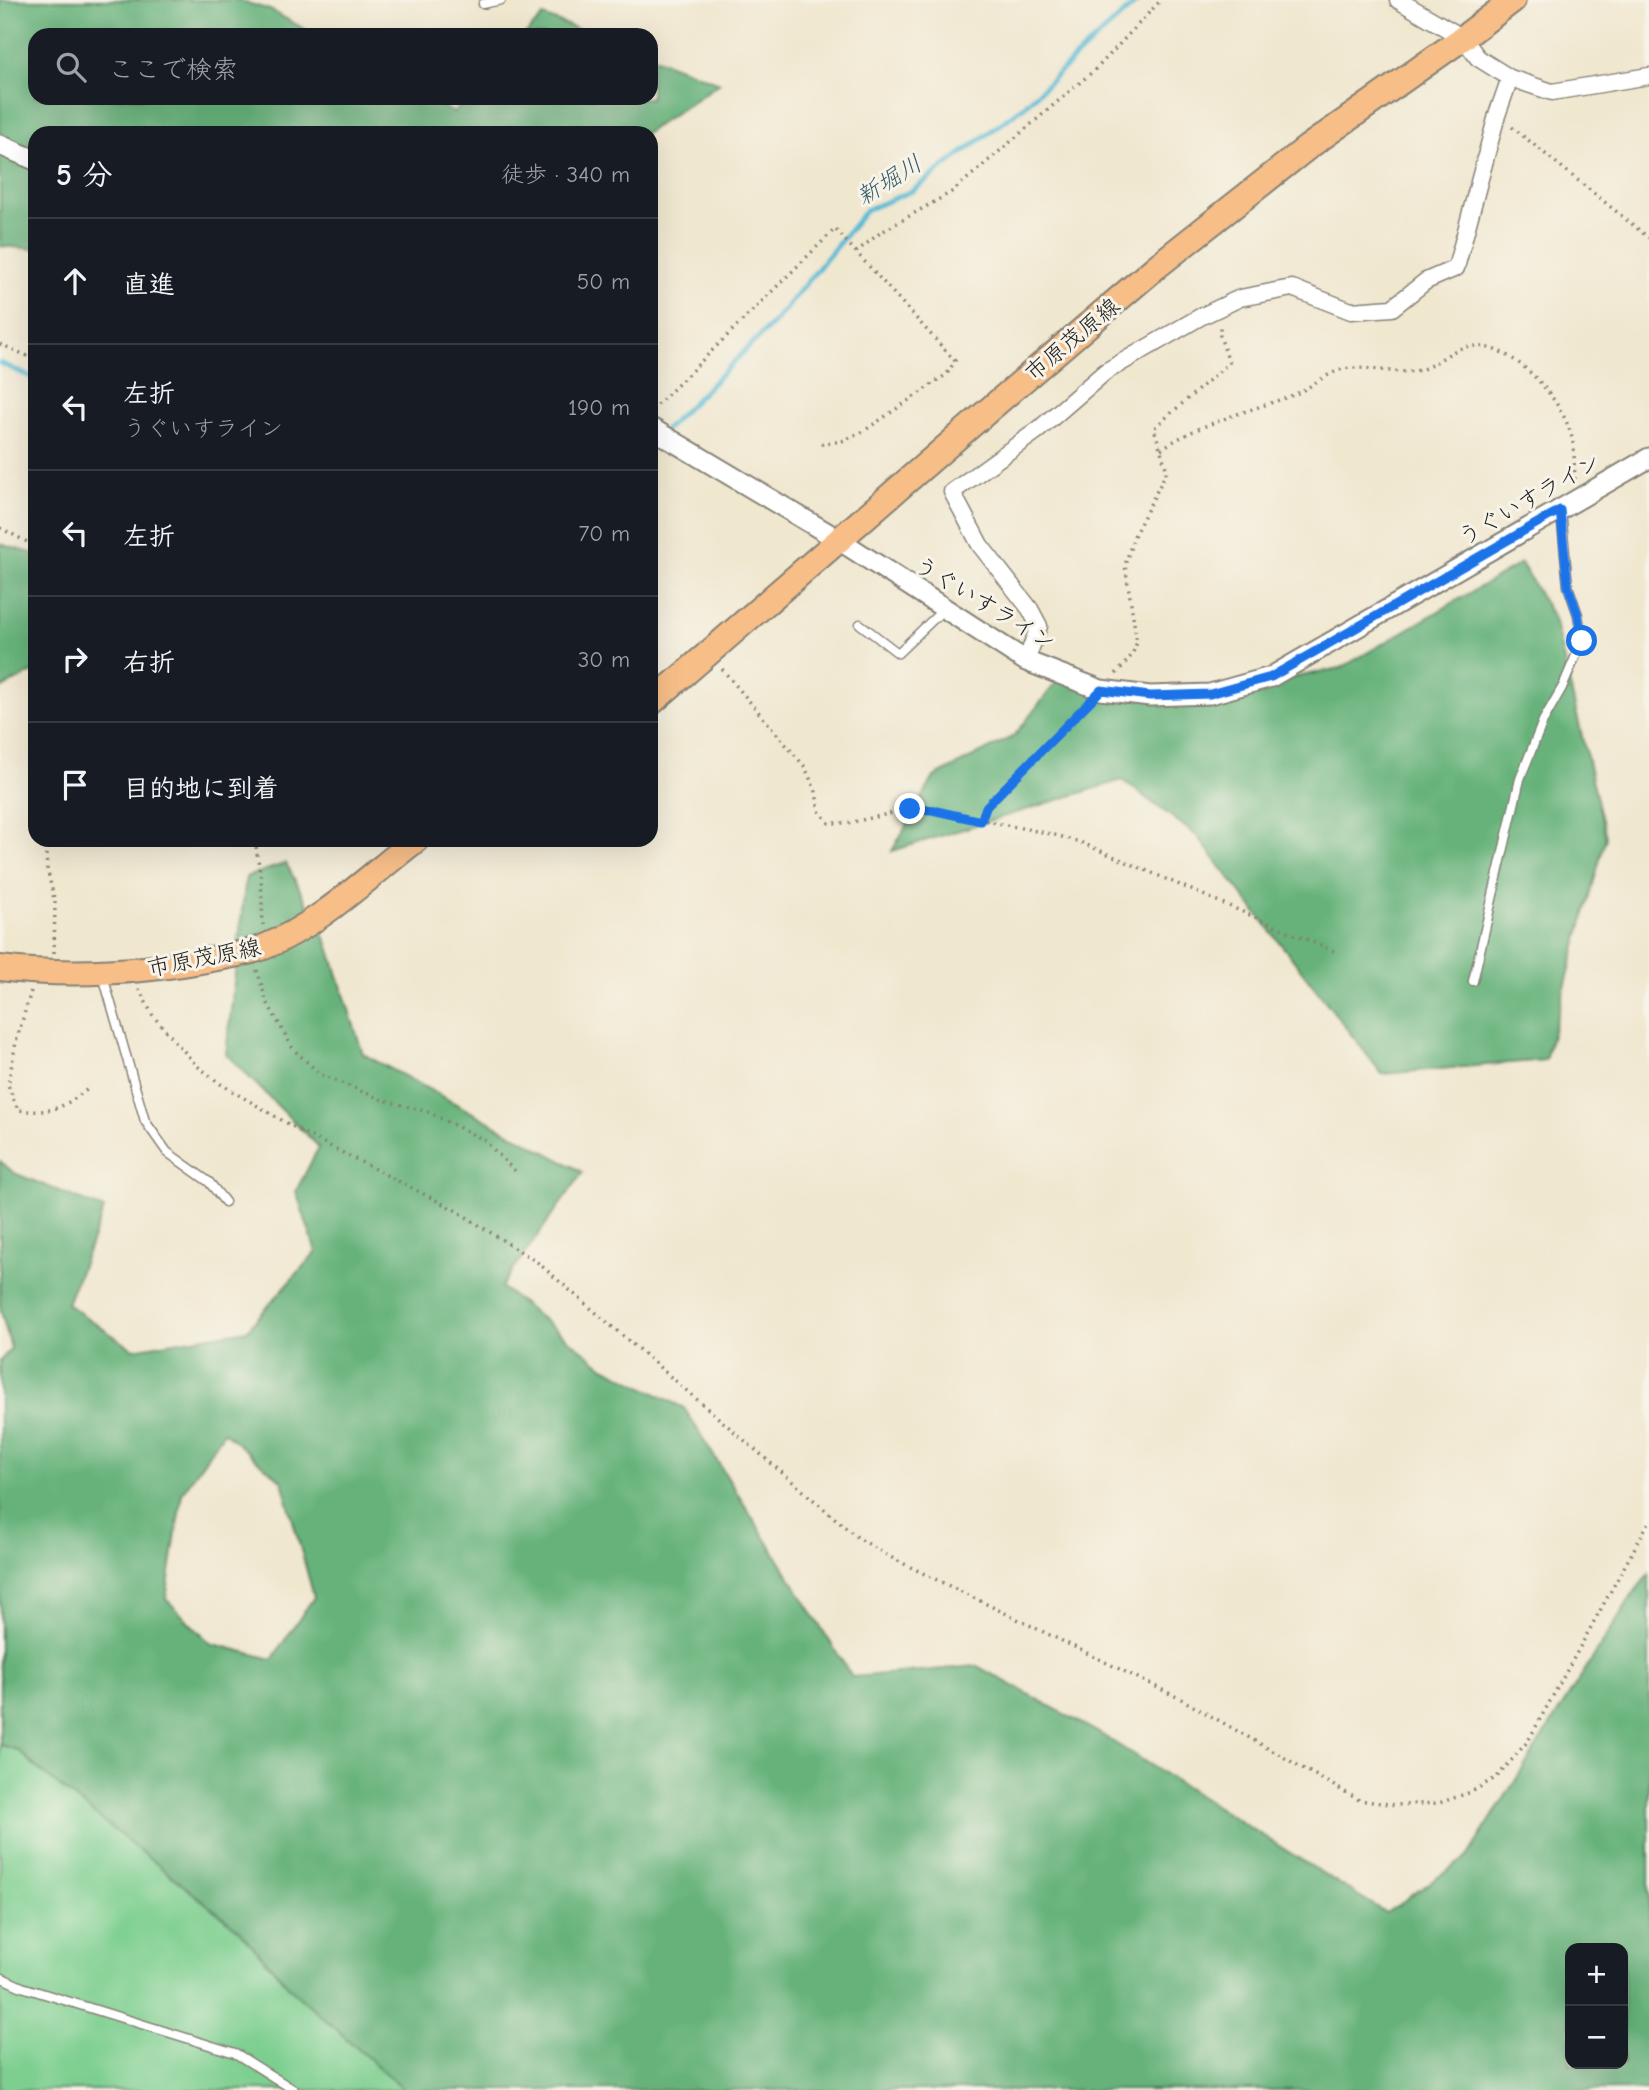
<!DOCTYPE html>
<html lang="ja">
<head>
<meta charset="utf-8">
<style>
  body { margin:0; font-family:"Comic Neue","Klee One",sans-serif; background:#20242c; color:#f1f3f6 }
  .controls { position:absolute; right:21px; bottom:21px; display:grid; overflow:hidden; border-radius:14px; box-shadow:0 7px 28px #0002 }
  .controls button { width:63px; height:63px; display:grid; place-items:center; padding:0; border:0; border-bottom:2px solid #363941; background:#171b24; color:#f1f3f6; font:35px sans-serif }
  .stop { position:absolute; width:21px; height:21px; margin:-16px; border:5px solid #1a73e8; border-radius:50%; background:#fff }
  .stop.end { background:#1a73e8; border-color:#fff; box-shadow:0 2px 7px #0008 }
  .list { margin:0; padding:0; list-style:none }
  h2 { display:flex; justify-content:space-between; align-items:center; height:91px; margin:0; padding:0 28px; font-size:30px }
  h2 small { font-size:23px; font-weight:400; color:#9ea1a6 }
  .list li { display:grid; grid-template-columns:46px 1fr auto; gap:21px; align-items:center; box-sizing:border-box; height:126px; padding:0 28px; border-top:2px solid #363941 }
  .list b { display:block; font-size:26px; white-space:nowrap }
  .list p { margin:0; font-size:23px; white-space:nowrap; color:#9ea1a6 }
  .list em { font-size:23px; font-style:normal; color:#9ea1a6 }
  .icon { flex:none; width:38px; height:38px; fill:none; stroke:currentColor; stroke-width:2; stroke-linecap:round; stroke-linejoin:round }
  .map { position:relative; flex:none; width:1649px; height:2090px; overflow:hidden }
  .search { position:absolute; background:#171b24; box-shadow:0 7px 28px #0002; left:28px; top:28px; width:630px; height:77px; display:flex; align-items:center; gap:18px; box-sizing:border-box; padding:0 24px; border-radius:21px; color:#9ea1a6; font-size:26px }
  .panel { position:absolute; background:#171b24; box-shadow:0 7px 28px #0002; left:28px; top:126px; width:630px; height:721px; border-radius:21px }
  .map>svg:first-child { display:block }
</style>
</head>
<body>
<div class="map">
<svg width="1649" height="2090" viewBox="0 0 1649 2090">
  <rect width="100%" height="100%" fill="#f7f3e8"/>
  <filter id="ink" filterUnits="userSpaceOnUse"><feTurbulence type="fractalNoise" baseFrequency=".0143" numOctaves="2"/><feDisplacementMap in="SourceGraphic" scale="14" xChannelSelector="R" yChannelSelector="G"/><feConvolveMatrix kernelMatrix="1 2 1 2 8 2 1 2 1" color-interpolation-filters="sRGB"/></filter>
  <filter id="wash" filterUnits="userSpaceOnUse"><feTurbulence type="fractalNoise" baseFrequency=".00686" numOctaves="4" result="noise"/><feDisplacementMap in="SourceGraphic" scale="28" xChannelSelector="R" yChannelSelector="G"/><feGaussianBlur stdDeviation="1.57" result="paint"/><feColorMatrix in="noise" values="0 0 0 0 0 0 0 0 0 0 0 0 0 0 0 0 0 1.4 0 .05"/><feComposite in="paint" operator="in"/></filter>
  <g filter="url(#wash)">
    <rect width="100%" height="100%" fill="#f0e7cf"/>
    <path fill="#7dcf90" stroke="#4c7656" stroke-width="2" d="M 0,1645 L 449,2090 L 0,2090 Z"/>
    <path fill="#66b27a" stroke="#41674b" stroke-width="2" fill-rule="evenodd" d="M 0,0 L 238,0 L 270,10 L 315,35 L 35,35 L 35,98 L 427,98 L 454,113 L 468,98 L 651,98 L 651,57 L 720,83 L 646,133 L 35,133 L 35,249 L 0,246 Z
      M 543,16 L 593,35 L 525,35 Z
      M 0,544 L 35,554 L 35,671 L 0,689 Z
      M 1521,563 L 1554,619 L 1606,837 L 1545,1060 L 1382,1074 L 1196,835 L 1122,780 L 892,851 L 934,777 L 1014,736 L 1062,675 L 1210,694 L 1341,668 Z
      M 286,863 L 328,944 L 363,1054 L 583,1172 L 501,1287 L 604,1367 L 684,1408 L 852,1677 L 977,1666 L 1099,1733 L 1386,1913 L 1467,1857 L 1635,1591 L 1649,1574 L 1649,2090 L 404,2090 L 290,1988 L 239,1930 L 37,1768 L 18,1750 L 0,1745 L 0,1361 L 11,1349 L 0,1307 L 0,1161 L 14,1173 L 104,1209 L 67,1304 L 133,1349 L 247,1330 L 316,1252 L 296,1191 L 319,1147 L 226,1054 L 246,877 ZM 224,1432 L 282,1481 L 314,1597 L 272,1659 L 210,1643 L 166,1599 L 182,1493 ZM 1570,1948 L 1623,1948 L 1623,2064 L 1570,2064 Z"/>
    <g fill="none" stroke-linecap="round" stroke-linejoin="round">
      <path stroke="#57bad5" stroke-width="5" d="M 0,363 L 35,379
        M 651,444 L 776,320 L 866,210 L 912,191 L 1023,107 L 1081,52 L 1139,0"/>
    </g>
  </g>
  <g filter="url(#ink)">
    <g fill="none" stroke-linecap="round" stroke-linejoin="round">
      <defs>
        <path id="service" d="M 483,4 L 501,0
          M 860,624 L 898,653 L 944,609
          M 103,976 L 145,1121 L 167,1152 L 209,1182 L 225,1202
          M 1473,981 L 1520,779 L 1543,721 L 1563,686 L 1582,641 L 1578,615 L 1568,586 L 1561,511
          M 0,1977 L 22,1987 L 235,2053 L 294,2090"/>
        <path id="minor" d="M 1398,0 L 1463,38 L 1478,58 L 1510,78 L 1552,92 L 1649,76
          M 1026,661 L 1039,626 L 1030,609 L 980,545 L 952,492 L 1038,430 L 1105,372 L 1200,317 L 1240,298 L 1292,288 L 1351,311 L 1392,308 L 1426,281 L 1456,268 L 1497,115 L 1510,78"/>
        <path id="tertiary" d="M 0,145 L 35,160
          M 651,428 L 839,540 L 1026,661 L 1101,690 L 1150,696 L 1210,694 L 1271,677 L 1649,458"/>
        <path id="primary" d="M 651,703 L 998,402 L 1156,267 L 1308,147 L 1463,38 L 1513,0
          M 0,968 C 73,977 145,972 217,958 C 232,955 250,953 264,947 C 319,925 369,876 416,840"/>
      </defs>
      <use href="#service" stroke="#868276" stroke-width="11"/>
      <use href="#minor" stroke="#868276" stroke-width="19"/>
      <use href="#tertiary" stroke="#868276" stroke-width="23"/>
      <use href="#primary" stroke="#868276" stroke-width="28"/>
      <path stroke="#868276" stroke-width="3.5" stroke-dasharray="2 5" stroke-linecap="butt" d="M 1512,127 L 1649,238
        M 856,252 L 880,233 L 953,191 L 1098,67 L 1161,0
        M 0,344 L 35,359
        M 652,410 L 835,229 L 955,361 L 947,374 L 864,431 L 842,441 L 817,445
        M 1161,449 C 1202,422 1248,412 1293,395 C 1313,387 1330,369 1351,368 C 1372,367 1394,374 1415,371 C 1436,368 1451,346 1473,346 C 1516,345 1563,400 1572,438 C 1575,451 1574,468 1575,481
        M 0,528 L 35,546
        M 722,669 L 805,767 L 816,792 L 819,811 L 829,823 L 849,823 L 910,809 L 932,810 L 1051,834 L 1080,842 L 1338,953
        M 1116,674 L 1132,655 L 1137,642 L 1125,565 L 1134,536 L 1167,471 L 1154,428 L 1229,363 L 1220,336 L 1220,327
        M 981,821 L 986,807 L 1090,703
        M 45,840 L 47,868 L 55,903 L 54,953
        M 255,840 L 261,878 L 263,925
        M 257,970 L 266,1000 L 293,1049 L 320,1074 L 383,1100 L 428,1112 L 484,1140 L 515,1171
        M 139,989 L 153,1016 L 196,1065 L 222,1085 L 302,1132 L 457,1211 L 537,1262 L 858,1538 L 894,1559 L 1181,1699 L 1359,1800 L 1395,1805 L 1439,1803 L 1471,1792 L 1497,1777 L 1528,1741 L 1649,1522
        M 31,991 L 16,1042 L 8,1085 L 18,1110 C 52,1114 62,1108 88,1089"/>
      <use href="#service" stroke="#fff" stroke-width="8"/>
      <use href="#minor" stroke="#fff" stroke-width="16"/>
      <use href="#tertiary" stroke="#fff" stroke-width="19"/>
      <use href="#primary" stroke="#f7be88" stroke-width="24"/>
    </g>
  </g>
  <g fill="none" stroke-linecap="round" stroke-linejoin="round" filter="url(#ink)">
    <path stroke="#1a73e8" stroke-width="9" d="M 910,809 L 932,810 L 981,821 L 986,807 L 1101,690 L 1150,696 L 1210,694 L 1271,677 L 1560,510 L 1568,586 L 1578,615 L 1582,641"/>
  </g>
  <g text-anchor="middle" stroke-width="6" stroke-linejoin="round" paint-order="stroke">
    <g font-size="23" fill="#1c1c1c" stroke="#f7f3e8">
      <text transform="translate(1072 339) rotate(-40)" y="8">市原茂原線</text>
      <text transform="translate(1529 499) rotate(-30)" y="8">うぐいすライン</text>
      <text transform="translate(985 603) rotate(31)" y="8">うぐいすライン</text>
      <text transform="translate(204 957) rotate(-11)" y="8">市原茂原線</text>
    </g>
    <g font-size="24" font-style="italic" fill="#345b66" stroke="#f7f3e8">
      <text transform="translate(889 180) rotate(-32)" y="8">新堀川</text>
    </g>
  </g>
</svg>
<div class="controls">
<button>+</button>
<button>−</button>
</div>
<div class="stop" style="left:1582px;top:641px"></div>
<div class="stop end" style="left:910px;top:809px"></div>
<div class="search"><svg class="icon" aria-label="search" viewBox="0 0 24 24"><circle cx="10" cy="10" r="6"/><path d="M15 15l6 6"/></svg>ここで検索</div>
<section class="panel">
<h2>5 分<small>徒歩 · 340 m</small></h2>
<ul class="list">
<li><svg class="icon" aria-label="ahead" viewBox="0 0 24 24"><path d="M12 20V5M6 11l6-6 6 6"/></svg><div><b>直進</b></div><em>50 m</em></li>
<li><svg class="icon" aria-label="left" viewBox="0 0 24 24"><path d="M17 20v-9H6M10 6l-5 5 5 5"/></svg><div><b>左折</b><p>うぐいすライン</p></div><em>190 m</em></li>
<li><svg class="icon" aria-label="left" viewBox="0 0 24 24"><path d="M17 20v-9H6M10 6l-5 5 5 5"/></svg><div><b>左折</b></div><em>70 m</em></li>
<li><svg class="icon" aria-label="right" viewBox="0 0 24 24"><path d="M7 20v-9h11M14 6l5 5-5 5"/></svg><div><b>右折</b></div><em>30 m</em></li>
<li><svg class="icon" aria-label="arrive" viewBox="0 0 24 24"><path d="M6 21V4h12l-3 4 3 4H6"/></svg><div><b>目的地に到着</b></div></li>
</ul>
</section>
</div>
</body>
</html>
